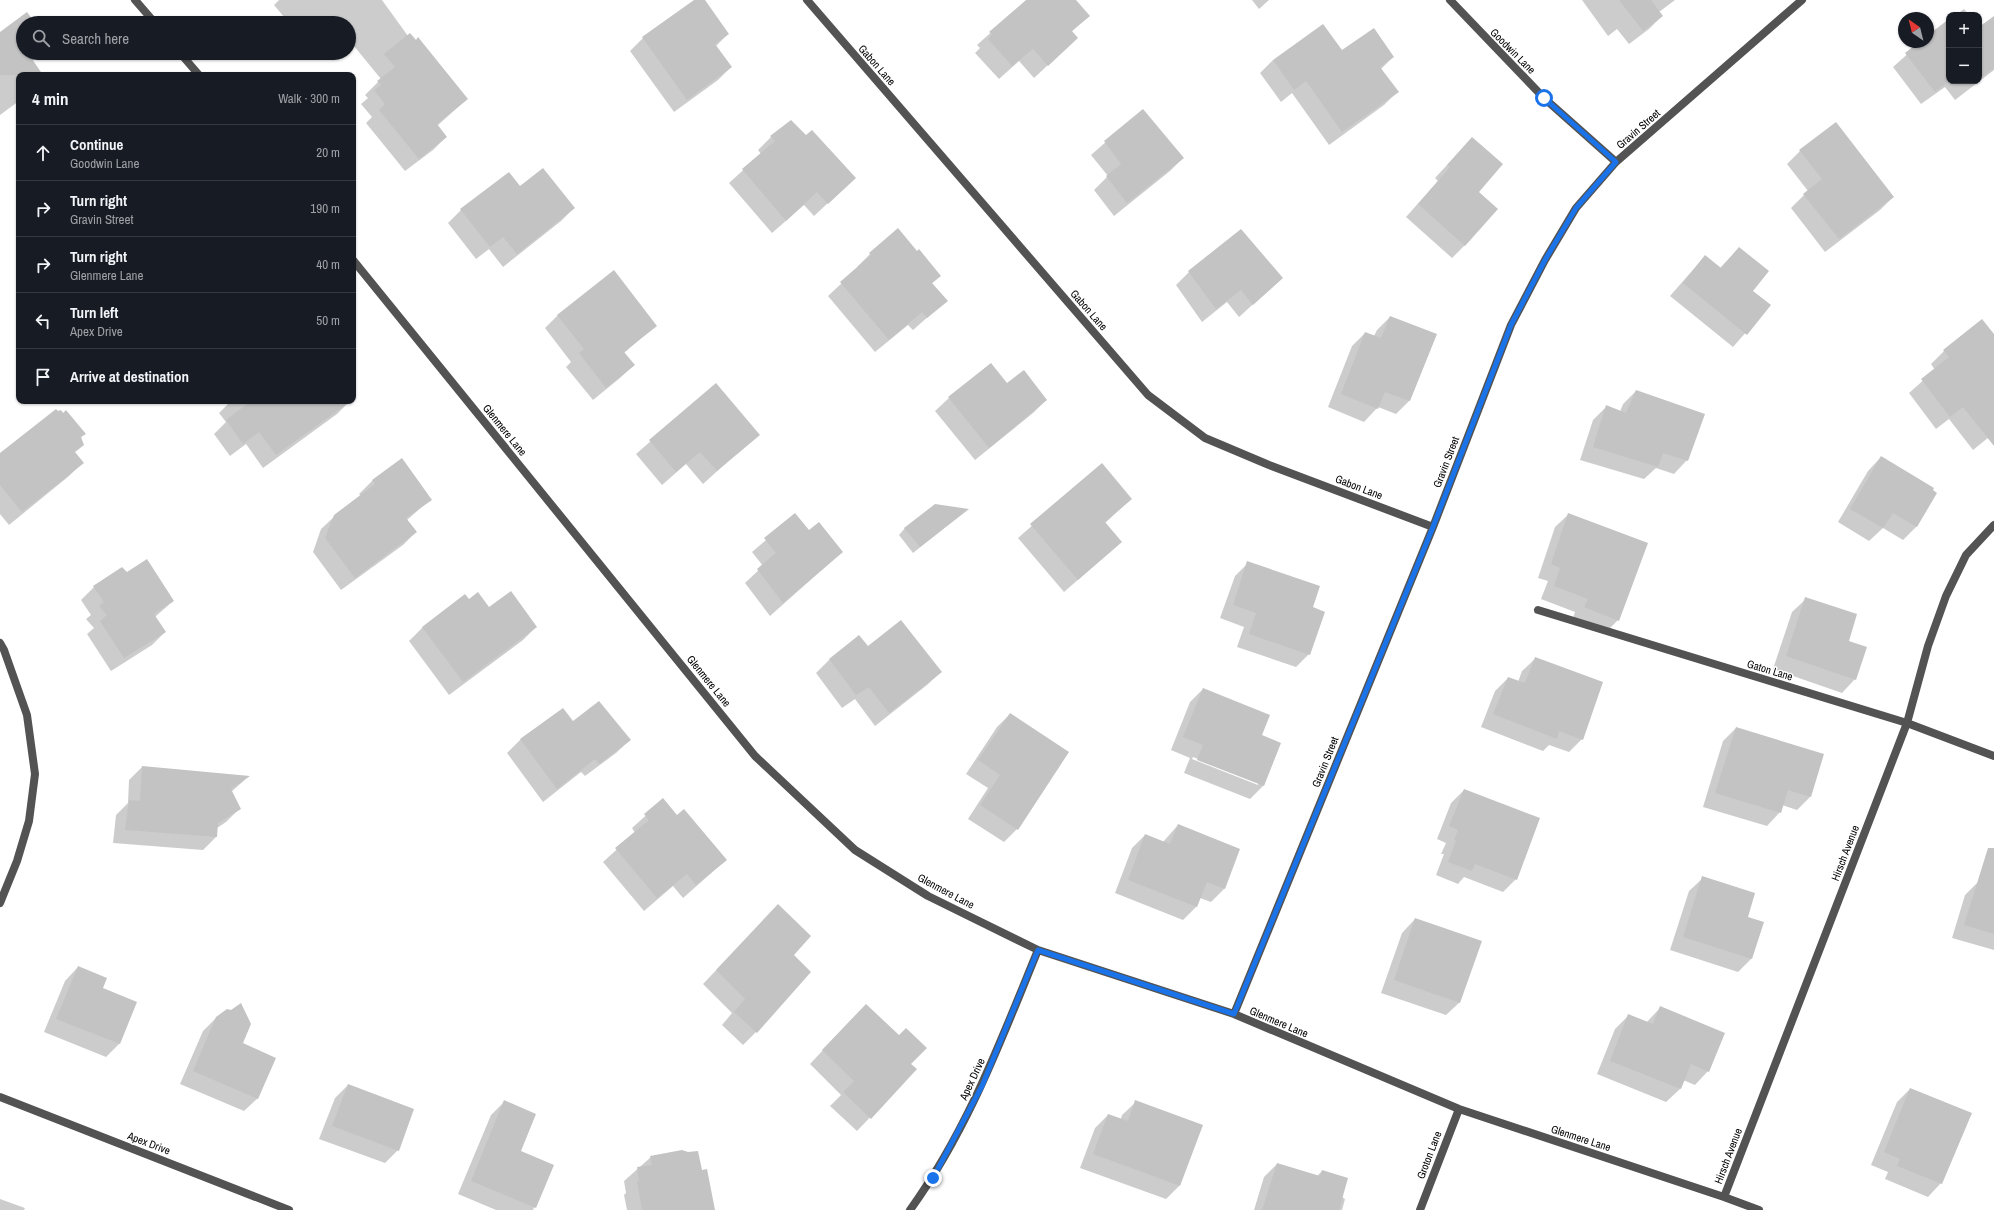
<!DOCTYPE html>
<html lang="en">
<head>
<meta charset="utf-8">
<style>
  body { margin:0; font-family:"Archivo Narrow",sans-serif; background:#20242c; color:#f1f3f6 }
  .controls { position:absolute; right:12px; top:12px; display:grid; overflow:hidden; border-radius:8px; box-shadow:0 1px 3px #0004 }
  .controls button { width:36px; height:36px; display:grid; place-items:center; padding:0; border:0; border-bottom:1px solid #363941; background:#171b24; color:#f1f3f6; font:20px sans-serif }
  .compass { position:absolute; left:1898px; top:12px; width:36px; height:36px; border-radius:50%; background:#171b24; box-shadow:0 1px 3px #0004; rotate:325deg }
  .stop { position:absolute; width:12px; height:12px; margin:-9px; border:3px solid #1a73e8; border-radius:50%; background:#fff }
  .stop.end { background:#1a73e8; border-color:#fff; box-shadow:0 1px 4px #0008 }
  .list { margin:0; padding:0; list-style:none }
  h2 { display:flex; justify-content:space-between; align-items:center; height:52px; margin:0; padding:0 16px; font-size:17px }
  h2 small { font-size:13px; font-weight:400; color:#9ea1a6 }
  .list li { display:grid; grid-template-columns:26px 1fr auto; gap:12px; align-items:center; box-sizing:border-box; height:56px; padding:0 16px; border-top:1px solid #363941 }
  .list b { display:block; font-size:15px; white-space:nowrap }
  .list p { margin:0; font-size:13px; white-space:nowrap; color:#9ea1a6 }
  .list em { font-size:13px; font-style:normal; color:#9ea1a6 }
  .icon { flex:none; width:22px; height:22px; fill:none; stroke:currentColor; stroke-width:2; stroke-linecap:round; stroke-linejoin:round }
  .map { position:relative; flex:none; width:1994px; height:1210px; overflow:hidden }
  .search { position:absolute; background:#171b24; box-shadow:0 1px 3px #0004; left:16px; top:16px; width:340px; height:44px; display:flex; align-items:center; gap:10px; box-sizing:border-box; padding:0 14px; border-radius:22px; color:#9ea1a6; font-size:15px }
  .panel { position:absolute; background:#171b24; box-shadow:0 1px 3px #0004; left:16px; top:72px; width:340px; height:332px; border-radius:8px }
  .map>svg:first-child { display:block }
</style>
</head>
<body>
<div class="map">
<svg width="1994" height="1210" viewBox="0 0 1994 1210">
  <rect width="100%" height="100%" fill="#fff"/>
  <path fill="#0003" fill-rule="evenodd" d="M 279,0 L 382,0 L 408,36 L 467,99 L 437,126 L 446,137 L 433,150 L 405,171 L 366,123 L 372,117 L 361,104 L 368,98 L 365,95 L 381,79 L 349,40 L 349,23 L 319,23 L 314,16 L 306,23 L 289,23 L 274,5 Z
    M 696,0 L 728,34 L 716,46 L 731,67 L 718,80 L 674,112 L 630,51 L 643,38 Z
    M 1027,0 L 1074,0 L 1088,16 L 1071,32 L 1077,38 L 1034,78 L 1019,61 L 999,79 L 975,53 L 980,48 L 977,45 Z
    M 1252,0 L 1269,0 L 1259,9 Z
    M 1582,0 L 1675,0 L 1659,12 L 1662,16 L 1649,29 L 1629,44 L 1617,29 L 1608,36 Z
    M 1964,9 L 1969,15 L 1956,15 Z
    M 27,14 L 34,23 L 23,23 L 23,53 L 41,53 L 32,61 L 42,75 L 19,75 L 19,101 L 0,115 L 0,33 Z
    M 1994,17 L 1994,70 L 1955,100 L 1945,87 L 1921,104 L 1893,67 L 1921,42 L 1928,42 L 1928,36 L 1949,20 L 1949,81 L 1979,81 L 1979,28 Z
    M 1342,52 L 1393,57 L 1381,69 L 1397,92 L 1384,105 L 1329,145 L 1292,93 L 1281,102 L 1260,73 L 1273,60 Z
    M 1142,110 L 1183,158 L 1170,171 L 1114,216 L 1094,190 L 1108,176 L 1091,155 Z
    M 771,137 L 806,137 L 855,178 L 814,216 L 804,205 L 772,233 L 729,183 L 761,154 L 758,150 Z
    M 1472,138 L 1477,192 L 1465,245 L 1452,258 L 1406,217 L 1438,181 L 1435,178 Z
    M 1800,151 L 1893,197 L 1880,210 L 1825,252 L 1791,208 L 1808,191 L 1787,164 Z
    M 520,188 L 574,208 L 561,221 L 503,267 L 489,249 L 476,259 L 448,223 L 461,210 Z
    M 1739,248 L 1752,291 L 1770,305 L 1733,347 L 1670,296 L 1705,256 L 1720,268 Z
    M 916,252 L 940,276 L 931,284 L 946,301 L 913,330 L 908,325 L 875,352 L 828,296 L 858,268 L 857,267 L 870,254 Z
    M 1189,272 L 1282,278 L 1239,317 L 1227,302 L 1202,322 L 1176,285 Z
    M 558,315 L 655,326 L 624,353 L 634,365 L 620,378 L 593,400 L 566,367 L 571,362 L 545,328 Z
    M 1390,317 L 1435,335 L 1409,401 L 1396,414 L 1378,407 L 1364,422 L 1328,407 L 1352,346 L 1365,333 L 1374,336 L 1377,330 Z
    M 1994,336 L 1994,433 L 1973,450 L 1949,419 L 1936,429 L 1909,393 L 1935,370 L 1931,364 L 1944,351 Z
    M 990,364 L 1007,384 L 1046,400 L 1033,413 L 975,460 L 935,411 L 949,398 Z
    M 716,384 L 758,434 L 703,484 L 686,464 L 662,485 L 636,454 Z
    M 1636,391 L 1687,460 L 1674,474 L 1656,468 L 1644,479 L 1580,460 L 1593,420 L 1606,407 L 1620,412 L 1623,404 Z
    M 231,401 L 350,401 L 337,414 L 263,468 L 246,444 L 230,456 L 214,434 L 226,422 L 219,413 Z
    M 84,434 L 80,438 L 74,453 L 82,463 L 69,476 L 9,525 L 0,514 L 0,454 Z
    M 1881,457 L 1936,493 L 1916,527 L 1903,540 L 1883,528 L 1869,541 L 1838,522 L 1868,471 Z
    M 1101,465 L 1131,499 L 1105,523 L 1121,542 L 1064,592 L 1018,538 Z
    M 373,480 L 431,499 L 407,520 L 416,532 L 403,545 L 341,590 L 313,552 L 321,529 L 335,516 L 361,496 L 359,494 Z
    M 967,510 L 913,553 L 899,535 L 905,528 Z
    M 1569,514 L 1618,620 L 1605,633 L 1572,621 L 1575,612 L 1541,599 L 1548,581 L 1538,578 L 1555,527 Z
    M 795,515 L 809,532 L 842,552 L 770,616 L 745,583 L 763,566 L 752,552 Z
    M 1248,563 L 1311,608 L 1309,654 L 1296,667 L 1237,647 L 1244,627 L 1220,618 L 1235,576 Z
    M 126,574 L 173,601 L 155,617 L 165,632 L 152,645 L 111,671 L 87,634 L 94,628 L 86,619 L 91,615 L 81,600 L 94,587 Z
    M 465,596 L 469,601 L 536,627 L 523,640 L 449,695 L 409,641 L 422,628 Z
    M 1806,599 L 1855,679 L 1842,693 L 1773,669 L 1792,612 Z
    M 859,636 L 867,647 L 941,672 L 927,685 L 875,726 L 855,699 L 842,708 L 816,673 L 829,660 Z
    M 1536,658 L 1582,739 L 1569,752 L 1549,745 L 1543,751 L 1481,727 L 1495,691 L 1508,678 L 1518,682 L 1522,671 Z
    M 1203,689 L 1261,736 L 1263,786 L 1250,799 L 1184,773 L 1190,758 L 1171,750 L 1190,702 ZM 1193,757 L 1258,783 L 1258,785 L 1192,759 Z
    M 563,709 L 573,723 L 630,740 L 616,753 L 585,776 L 581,772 L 543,802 L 507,753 L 520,740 Z
    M 1010,714 L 1017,829 L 1004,842 L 968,819 L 988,788 L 966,774 L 997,727 Z
    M 1736,728 L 1823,755 L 1810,797 L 1797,810 L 1782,805 L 1780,812 L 1767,826 L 1703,807 L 1723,741 Z
    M 142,767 L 248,777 L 231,792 L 239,809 L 226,822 L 217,828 L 216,837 L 203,850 L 113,843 L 116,815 L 128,803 L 129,780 Z
    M 1464,790 L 1516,879 L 1503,892 L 1464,877 L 1458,884 L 1436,875 L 1444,854 L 1441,854 L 1446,843 L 1437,839 L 1451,803 Z
    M 663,800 L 677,816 L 726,860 L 683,898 L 673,886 L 644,911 L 603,862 L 635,833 L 632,828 Z
    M 1178,825 L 1239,849 L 1224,889 L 1211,902 L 1200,898 L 1197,906 L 1183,920 L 1115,893 L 1132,848 L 1145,835 L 1163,842 Z
    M 1994,877 L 1994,950 L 1952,938 L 1965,895 L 1978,882 Z
    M 1703,878 L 1746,918 L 1762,923 L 1751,959 L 1738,972 L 1670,950 L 1689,891 Z
    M 765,919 L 793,955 L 756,1032 L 743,1045 L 722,1025 L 732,1013 L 703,984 Z
    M 1415,919 L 1460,1002 L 1446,1015 L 1381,993 L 1402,933 Z
    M 78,967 L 102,989 L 136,1003 L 119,1044 L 106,1057 L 44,1032 L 65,981 Z
    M 1660,1008 L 1708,1071 L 1695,1085 L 1683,1080 L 1680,1089 L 1666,1102 L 1597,1074 L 1615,1029 L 1629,1015 L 1646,1023 Z
    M 216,1018 L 242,1044 L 258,1098 L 244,1111 L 180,1084 L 203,1031 Z
    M 853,1018 L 916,1069 L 857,1131 L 830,1106 L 841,1095 L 810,1064 Z
    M 348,1085 L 398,1150 L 385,1163 L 319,1139 L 335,1098 Z
    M 1910,1089 L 1941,1183 L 1928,1197 L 1885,1179 L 1888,1172 L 1871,1165 L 1897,1102 Z
    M 504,1102 L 520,1152 L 553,1165 L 533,1210 L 496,1210 L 458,1194 L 491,1115 Z
    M 1136,1102 L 1201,1126 L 1179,1186 L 1166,1199 L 1080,1168 L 1095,1128 L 1108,1115 L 1121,1119 L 1122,1115 Z
    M 651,1157 L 701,1171 L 714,1210 L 627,1210 L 624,1195 L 626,1193 L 624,1181 Z
    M 1277,1164 L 1317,1176 L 1322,1171 L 1342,1197 L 1345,1199 L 1342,1210 L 1254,1210 L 1264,1177 Z
    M 0,1199 L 25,1208 L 24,1210 L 0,1210 Z"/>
  <path fill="#c3c3c3" d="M 694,0 L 705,0 L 729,34 L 715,44 L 732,67 L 687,100 L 642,37 Z
    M 1026,0 L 1076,0 L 1090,16 L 1072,31 L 1078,38 L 1048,66 L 1033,49 L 1012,66 L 988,39 L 992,34 L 989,32 Z
    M 1619,0 L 1651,0 L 1663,16 L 1643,31 Z
    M 27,12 L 35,23 L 23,23 L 23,53 L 40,53 L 32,59 L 43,75 L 0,75 L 0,32 Z
    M 1994,16 L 1994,68 L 1979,79 L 1979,27 Z
    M 1949,19 L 1949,81 L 1935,92 L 1905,53 L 1919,42 L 1928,42 L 1928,35 Z
    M 1323,24 L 1342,50 L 1374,28 L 1394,57 L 1380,67 L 1399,92 L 1342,132 L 1306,81 L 1294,90 L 1273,60 Z
    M 410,33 L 416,40 L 418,37 L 468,99 L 437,124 L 447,137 L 419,159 L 379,110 L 385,104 L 374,90 L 381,85 L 377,81 L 395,67 L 384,54 Z
    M 1143,109 L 1184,158 L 1127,203 L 1106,176 L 1121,164 L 1104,141 Z
    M 791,120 L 806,135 L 812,130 L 856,178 L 828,204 L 817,192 L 786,221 L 742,169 L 775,141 L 770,136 Z
    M 1836,122 L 1894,197 L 1839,239 L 1803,194 L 1822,179 L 1799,150 Z
    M 1472,137 L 1503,164 L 1479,192 L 1498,209 L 1465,246 L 1418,204 L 1450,167 L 1447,165 Z
    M 543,168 L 575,208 L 517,254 L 503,237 L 490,247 L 460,209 L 509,172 L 520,186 Z
    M 898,228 L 917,251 L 919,249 L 941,276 L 932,283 L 948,301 L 927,318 L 922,312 L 889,340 L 840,282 L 871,255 L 869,253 Z
    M 1241,229 L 1283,278 L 1253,305 L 1241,290 L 1216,309 L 1188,271 Z
    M 1739,247 L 1769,271 L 1753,291 L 1771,305 L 1747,335 L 1683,283 L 1705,255 L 1721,268 Z
    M 614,270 L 657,326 L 624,352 L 635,365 L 606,388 L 579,353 L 584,349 L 557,315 Z
    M 1390,316 L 1437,334 L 1410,401 L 1385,392 L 1378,409 L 1341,394 L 1365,332 L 1381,338 Z
    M 1982,319 L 1994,334 L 1994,446 L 1963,407 L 1950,417 L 1921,379 L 1949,357 L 1943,350 Z
    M 991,363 L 1007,383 L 1024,370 L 1047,400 L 989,448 L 948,397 Z
    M 716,383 L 760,435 L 717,471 L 700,452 L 676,472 L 649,440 Z
    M 1636,390 L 1705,414 L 1688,461 L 1663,453 L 1658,467 L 1593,447 L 1606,405 L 1626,413 Z
    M 251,401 L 351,401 L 276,455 L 259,432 L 243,444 L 226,420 Z
    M 56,409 L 58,411 L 61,410 L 63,413 L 66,410 L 86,434 L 81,437 L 84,445 L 75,452 L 84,463 L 22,512 L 0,485 L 0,453 Z
    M 1881,456 L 1934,488 L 1933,490 L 1937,493 L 1917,527 L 1893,513 L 1883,528 L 1850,509 Z
    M 402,458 L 432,500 L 406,518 L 417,532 L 355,578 L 325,538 L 334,515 L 375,484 L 372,480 Z
    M 1102,463 L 1132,499 L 1105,522 L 1122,542 L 1078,580 L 1030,524 Z
    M 935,504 L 969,509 L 920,547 L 904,528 Z
    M 795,513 L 809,530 L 819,522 L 843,552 L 783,603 L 757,569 L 776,553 L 764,538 Z
    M 1568,513 L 1648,543 L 1619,621 L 1584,607 L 1588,599 L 1554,586 L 1560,568 L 1551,564 Z
    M 147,559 L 174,601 L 154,614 L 166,632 L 124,658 L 100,621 L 107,615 L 99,606 L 104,602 L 93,586 L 122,567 L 127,572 Z
    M 1247,561 L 1320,586 L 1313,607 L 1325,612 L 1310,655 L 1249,634 L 1256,613 L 1233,605 Z
    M 511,591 L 537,627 L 463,682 L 422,627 L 465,594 L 469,599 L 478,592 L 489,607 Z
    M 1805,597 L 1857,614 L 1849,641 L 1867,647 L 1856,680 L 1786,656 Z
    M 901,620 L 942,672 L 889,713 L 869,687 L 856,695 L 829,659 L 859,635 L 868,646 Z
    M 1535,657 L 1603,682 L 1583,740 L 1559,731 L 1557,739 L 1493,714 L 1508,677 L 1525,683 Z
    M 1203,688 L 1270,715 L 1262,735 L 1281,743 L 1264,786 L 1197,760 L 1203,745 L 1183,737 Z
    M 599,701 L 631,740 L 599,764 L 595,759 L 557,789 L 520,739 L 563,708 L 573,721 Z
    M 1010,713 L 1069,752 L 1018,830 L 980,805 L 1000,775 L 978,760 Z
    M 1736,727 L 1824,754 L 1811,797 L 1788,790 L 1781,813 L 1715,793 Z
    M 142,766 L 250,776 L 231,789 L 241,809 L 218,823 L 217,837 L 125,830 L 129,800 L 140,801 Z
    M 1464,789 L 1540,818 L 1517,880 L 1475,864 L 1472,871 L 1448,862 L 1456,841 L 1454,840 L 1458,830 L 1449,826 Z
    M 663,798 L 677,815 L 684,809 L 727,860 L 696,885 L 687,874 L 657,898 L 615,848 L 649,820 L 644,814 Z
    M 1178,824 L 1240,849 L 1225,889 L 1207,882 L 1197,907 L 1128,880 L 1145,834 L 1170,844 Z
    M 1988,848 L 1994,848 L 1994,934 L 1964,925 Z
    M 1702,876 L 1755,893 L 1748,917 L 1764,922 L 1752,959 L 1683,937 Z
    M 778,904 L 811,936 L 794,955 L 811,972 L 757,1033 L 734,1012 L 745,999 L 716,970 Z
    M 1415,918 L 1482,941 L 1460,1003 L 1394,980 Z
    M 78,966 L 107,978 L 103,988 L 137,1002 L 120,1044 L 56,1019 Z
    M 241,1003 L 251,1024 L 243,1043 L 276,1058 L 258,1099 L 193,1071 L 216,1017 L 227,1009 L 231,1010 Z
    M 866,1004 L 899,1035 L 906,1028 L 927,1048 L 911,1064 L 917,1069 L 871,1119 L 843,1092 L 854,1081 L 822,1050 Z
    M 1660,1006 L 1725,1033 L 1709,1072 L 1691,1064 L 1681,1089 L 1610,1061 L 1628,1014 L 1653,1024 Z
    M 348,1084 L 414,1109 L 399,1151 L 332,1126 Z
    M 1910,1088 L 1972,1113 L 1942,1184 L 1897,1166 L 1900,1159 L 1884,1152 Z
    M 504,1100 L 536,1114 L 521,1151 L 554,1165 L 536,1208 L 471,1181 Z
    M 1135,1100 L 1203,1125 L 1180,1186 L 1093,1154 L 1108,1114 L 1128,1121 Z
    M 682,1150 L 688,1152 L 698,1151 L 702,1170 L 707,1169 L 715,1210 L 642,1210 L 637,1181 L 639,1181 L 637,1167 L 652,1165 L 650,1156 Z
    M 1277,1163 L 1320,1176 L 1322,1170 L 1348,1178 L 1339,1210 L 1262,1210 Z"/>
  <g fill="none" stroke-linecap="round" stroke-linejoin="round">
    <path stroke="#535353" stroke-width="8" d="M 135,0 L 155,23
      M 807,0 L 1148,395 L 1205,438 L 1269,465 L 1433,527
      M 1450,0 L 1544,98 L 1616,162
      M 180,53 L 199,75
      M 353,260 L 755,756 L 855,850 L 928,896 L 1038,950 L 1234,1014 L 1459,1109 L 1724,1197 L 1759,1210
      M 1538,610 L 1907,723 L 1994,756
      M 0,643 L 4,650 L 27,715 L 35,774 L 29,821 L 17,861 L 0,903
      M 1234,1014 L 1433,527 L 1511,325 L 1545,260 L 1576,208 L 1616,162 L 1802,0
      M 0,1097 L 289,1210
      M 1724,1197 L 1907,723 L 1928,646 L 1946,596 L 1966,555 L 1994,525
      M 910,1210 C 968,1130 1001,1040 1038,950
      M 1420,1210 L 1459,1109"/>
  </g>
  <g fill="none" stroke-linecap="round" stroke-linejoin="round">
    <path stroke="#1a73e8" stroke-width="5" d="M 933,1178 L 982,1086 L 1038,950 L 1234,1014 L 1433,527 L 1511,325 L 1545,260 L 1576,208 L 1616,162 L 1544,98"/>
  </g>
  <g text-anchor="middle" stroke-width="3" stroke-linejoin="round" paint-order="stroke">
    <g font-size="11" fill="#000" stroke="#fff">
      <text transform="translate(1513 51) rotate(45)" y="4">Goodwin Lane</text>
      <text transform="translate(877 65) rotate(49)" y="4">Gabon Lane</text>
      <text transform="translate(1638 129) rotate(-41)" y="4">Gravin Street</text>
      <text transform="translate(1089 310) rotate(49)" y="4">Gabon Lane</text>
      <text transform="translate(505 430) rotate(51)" y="4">Glenmere Lane</text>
      <text transform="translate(1446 462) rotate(-69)" y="4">Gravin Street</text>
      <text transform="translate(1359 487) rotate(21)" y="4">Gabon Lane</text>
      <text transform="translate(1770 670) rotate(17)" y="4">Gaton Lane</text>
      <text transform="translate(709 681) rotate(51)" y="4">Glenmere Lane</text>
      <text transform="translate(1325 762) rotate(-68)" y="4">Gravin Street</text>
      <text transform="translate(1845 853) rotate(-69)" y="4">Hirsch Avenue</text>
      <text transform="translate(946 891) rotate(28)" y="4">Glenmere Lane</text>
      <text transform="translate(1279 1022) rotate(23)" y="4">Glenmere Lane</text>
      <text transform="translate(972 1079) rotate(-65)" y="4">Apex Drive</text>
      <text transform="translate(1581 1138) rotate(18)" y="4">Glenmere Lane</text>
      <text transform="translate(149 1143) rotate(21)" y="4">Apex Drive</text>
      <text transform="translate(1429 1155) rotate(-69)" y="4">Groton Lane</text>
      <text transform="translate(1728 1156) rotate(-69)" y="4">Hirsch Avenue</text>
    </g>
  </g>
</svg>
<div class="controls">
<button>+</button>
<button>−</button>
</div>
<svg class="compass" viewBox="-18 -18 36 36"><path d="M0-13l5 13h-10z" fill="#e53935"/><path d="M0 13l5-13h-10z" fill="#9ea1a6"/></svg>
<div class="stop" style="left:1544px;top:98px"></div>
<div class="stop end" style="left:933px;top:1178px"></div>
<div class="search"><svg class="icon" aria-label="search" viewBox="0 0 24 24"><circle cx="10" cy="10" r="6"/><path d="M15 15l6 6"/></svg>Search here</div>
<section class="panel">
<h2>4 min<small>Walk · 300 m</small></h2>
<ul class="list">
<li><svg class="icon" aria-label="ahead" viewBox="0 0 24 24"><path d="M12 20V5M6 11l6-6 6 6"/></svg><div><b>Continue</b><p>Goodwin Lane</p></div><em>20 m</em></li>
<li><svg class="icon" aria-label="right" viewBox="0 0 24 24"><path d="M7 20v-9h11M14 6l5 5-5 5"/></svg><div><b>Turn right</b><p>Gravin Street</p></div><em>190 m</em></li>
<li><svg class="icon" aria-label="right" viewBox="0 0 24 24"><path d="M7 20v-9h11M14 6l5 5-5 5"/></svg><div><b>Turn right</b><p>Glenmere Lane</p></div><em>40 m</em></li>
<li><svg class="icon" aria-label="left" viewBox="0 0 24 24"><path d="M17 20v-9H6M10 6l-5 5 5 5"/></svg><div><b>Turn left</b><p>Apex Drive</p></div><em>50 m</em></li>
<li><svg class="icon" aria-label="arrive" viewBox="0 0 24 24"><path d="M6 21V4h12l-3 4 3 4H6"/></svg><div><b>Arrive at destination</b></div></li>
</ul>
</section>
</div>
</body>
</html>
